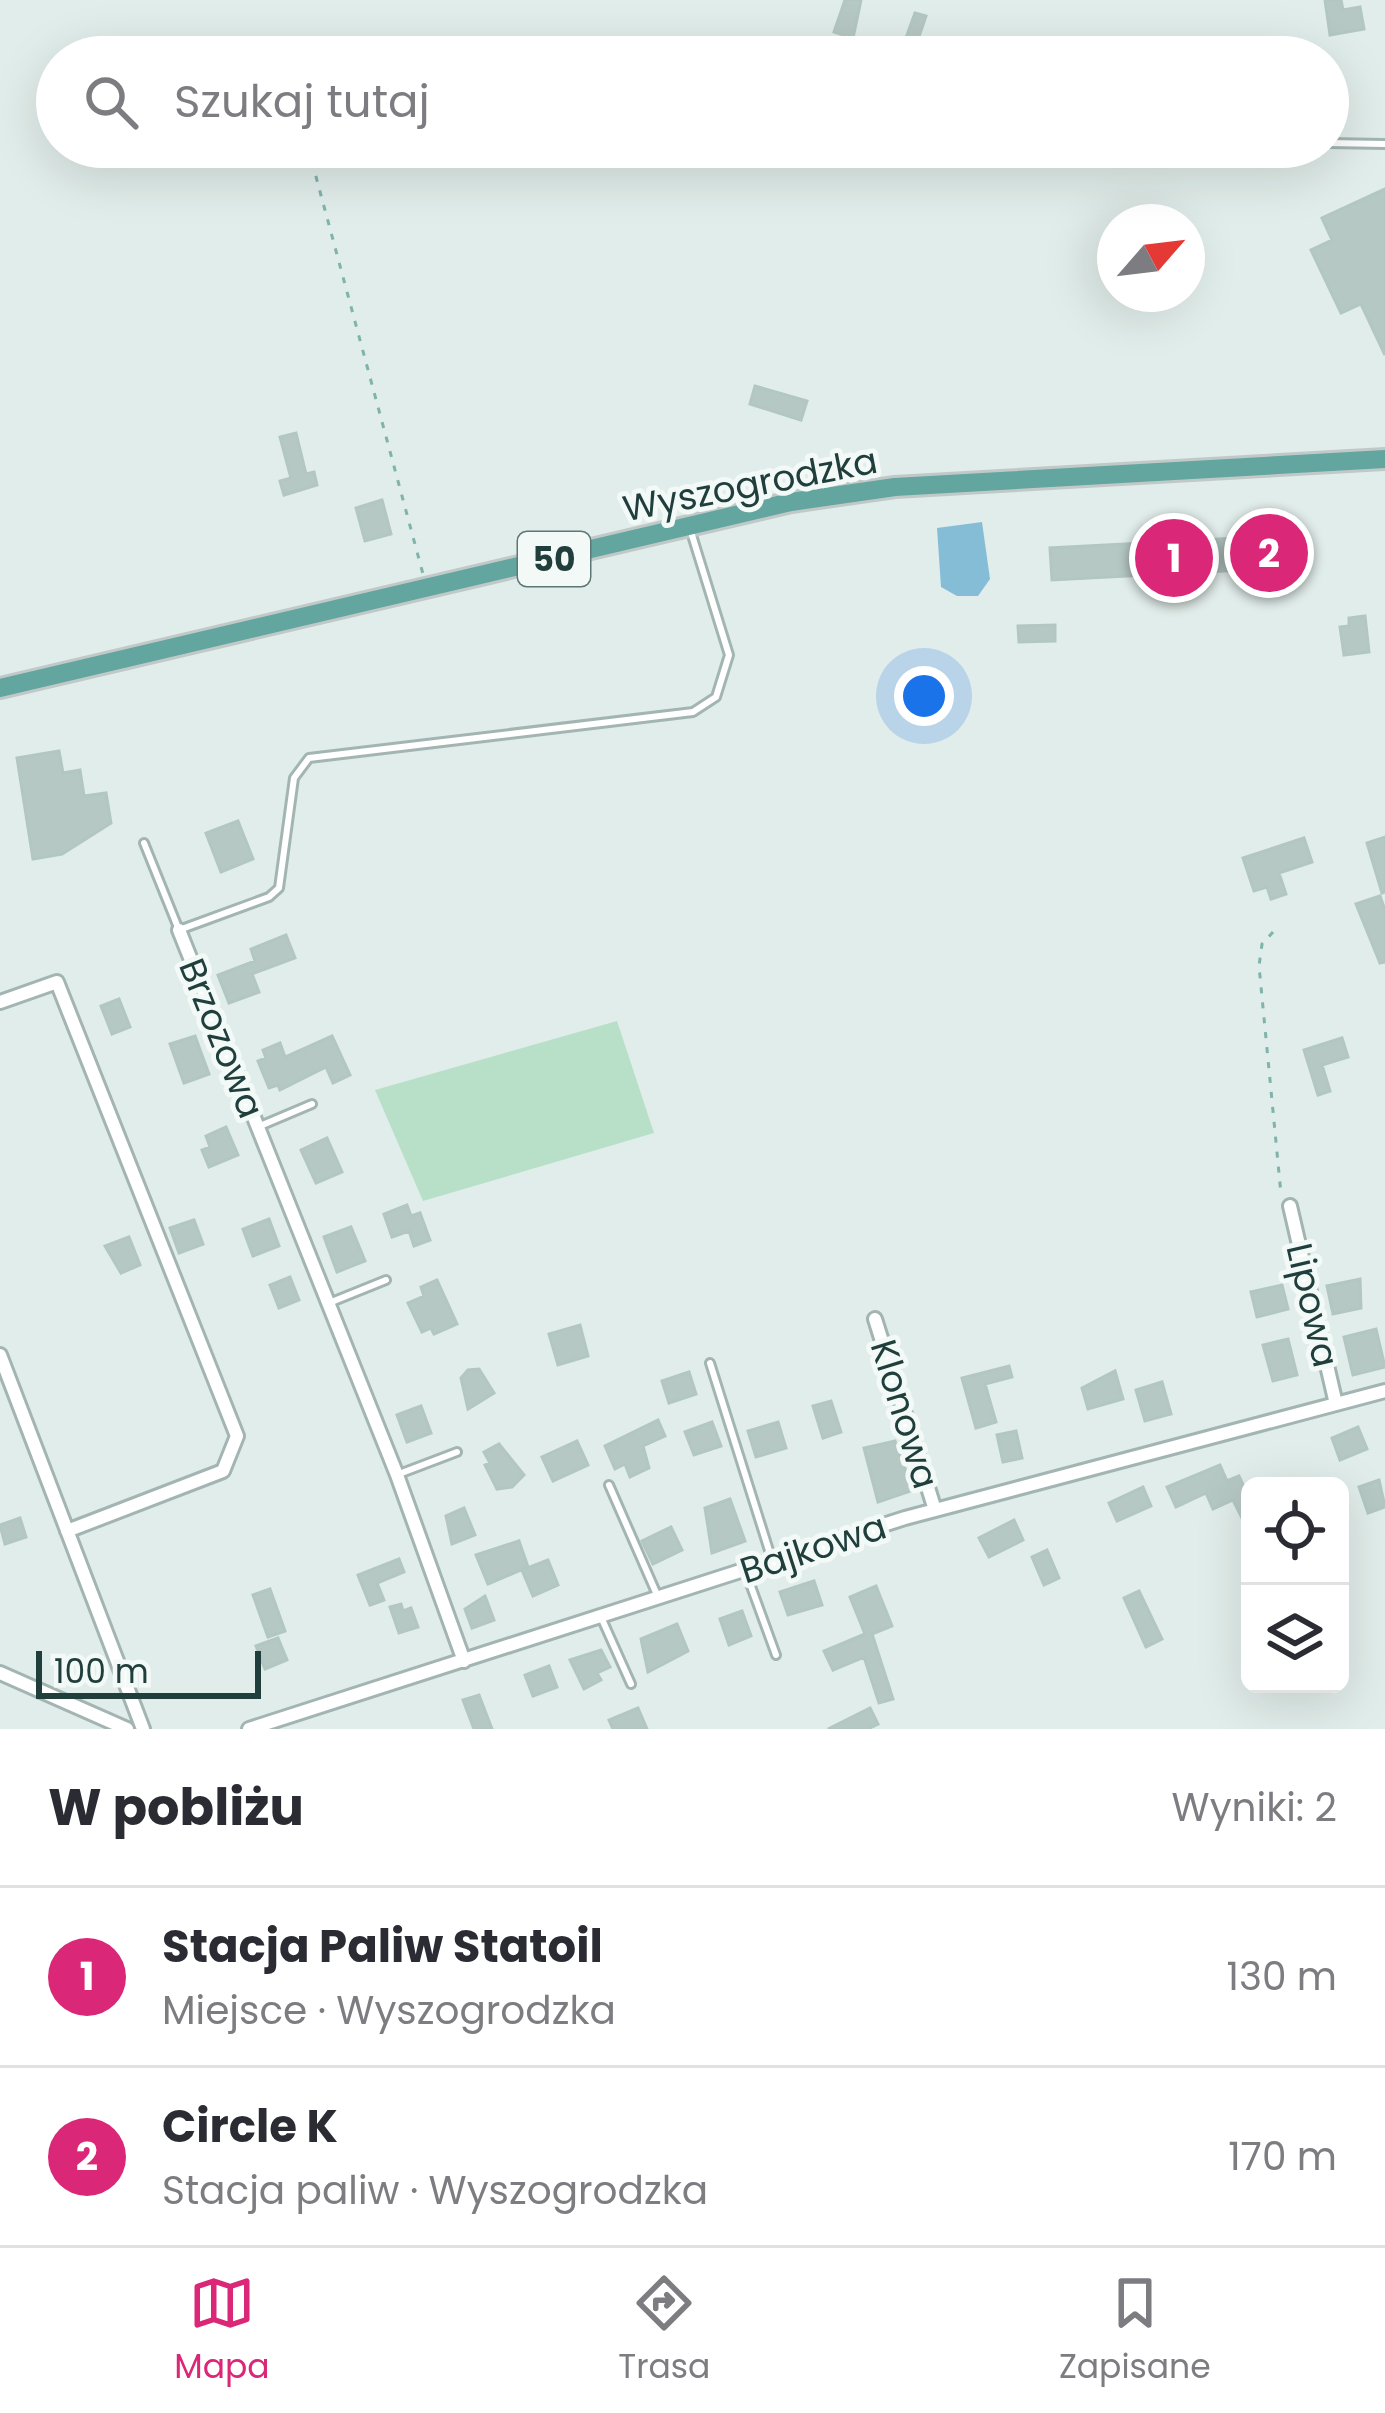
<!DOCTYPE html>
<html lang="pl">
<head>
<meta charset="utf-8">
<style>
  body { margin:0; font-family:Poppins,sans-serif; background:#f2f2f3; color:#2b2b33 }
  .controls { position:absolute; right:36px; bottom:36px; display:grid; overflow:hidden; border-radius:18px; box-shadow:0 12px 48px #0002 }
  .controls button { width:108px; height:108px; display:grid; place-items:center; padding:0; border:0; border-bottom:3px solid #e1e1e2; background:#fff; color:#2b2b33; font:60px sans-serif }
  .compass { position:absolute; left:1097px; top:204px; width:108px; height:108px; border-radius:50%; background:#fff; box-shadow:0 12px 48px #0002; rotate:62deg }
  .scale { position:absolute; left:36px; bottom:30px; width:225px; box-sizing:border-box; padding-left:12px; border:6px solid #203f3c; border-top:0; font-size:33px; line-height:42px; white-space:nowrap; color:#203f3c; -webkit-text-stroke:9px #f2f9f7; paint-order:stroke }
  .you { position:absolute; left:924px; top:696px; width:42px; height:42px; margin:-30px; border:9px solid #fff; border-radius:50%; background:#1a73e8; box-shadow:0 0 0 18px #1a73e833 }
  .badge { display:grid; place-items:center; width:78px; height:78px; border-radius:50%; background:#db2777; color:#fff; font-size:39px; font-weight:700 }
  .pin { position:absolute; translate:-50% -50%; border:6px solid #fff; box-shadow:0 3px 12px #0006 }
  .list { margin:0; padding:0; list-style:none }
  h2 { display:flex; justify-content:space-between; align-items:center; height:156px; margin:0; padding:0 48px; font-size:51px }
  h2 small { font-size:39px; font-weight:400; color:#7c7c81 }
  .list li { display:grid; grid-template-columns:78px 1fr auto; gap:36px; align-items:center; box-sizing:border-box; height:180px; padding:0 48px; border-top:3px solid #e1e1e2 }
  .list b { display:block; font-size:45px; white-space:nowrap }
  .list p { margin:0; font-size:39px; white-space:nowrap; color:#7c7c81 }
  .list em { font-size:39px; font-style:normal; color:#7c7c81 }
  .icon { flex:none; width:66px; height:66px; fill:none; stroke:currentColor; stroke-width:2; stroke-linecap:round; stroke-linejoin:round }
  .map { position:relative; flex:none; width:1385px; height:1729px; overflow:hidden }
  .search { position:absolute; background:#fff; box-shadow:0 12px 48px #0002; left:36px; right:36px; top:36px; height:132px; display:flex; align-items:center; gap:30px; box-sizing:border-box; padding:0 42px; border-radius:66px; color:#7c7c81; font-size:45px }
  .sheet { height:516px; background:#fff }
  nav { display:flex; justify-content:space-around; align-items:center; box-sizing:border-box; height:168px; border-top:3px solid #e1e1e2; background:#fff; font-size:33px; color:#7c7c81 }
  nav a { display:grid; justify-items:center; gap:6px }
  nav .on { color:#db2777 }
  .map>svg:first-child { display:block }
</style>
</head>
<body>
<div class="map">
<svg width="1385" height="1729" viewBox="0 0 1385 1729">
  <rect width="100%" height="100%" fill="#e1edea"/>
  <path fill="#b8e0c9" d="M 617,1021 L 654,1133 L 423,1201 L 375,1090 Z"/>
  <path fill="#85bdd7" d="M 982,522 L 990,579 L 978,596 L 957,596 L 941,587 L 937,528 Z"/>
  <path fill="#b6c8c3" stroke="#b3c7c2" stroke-width="3" d="M 845,0 L 861,0 L 853,38 L 834,32 Z
    M 1325,0 L 1341,0 L 1343,10 L 1360,7 L 1364,29 L 1330,35 Z
    M 915,13 L 926,16 L 912,57 L 899,57 Z
    M 1385,189 L 1385,355 L 1361,304 L 1341,313 L 1311,250 L 1332,240 L 1322,218 Z
    M 755,386 L 807,401 L 801,420 L 750,404 Z
    M 296,433 L 306,474 L 314,472 L 317,485 L 284,495 L 280,481 L 291,478 L 280,437 Z
    M 382,500 L 391,534 L 365,541 L 356,508 Z
    M 1296,535 L 1298,567 L 1052,580 L 1050,548 Z
    M 1365,616 L 1369,652 L 1344,655 L 1340,627 L 1349,626 L 1349,618 Z
    M 1055,625 L 1055,641 L 1019,642 L 1018,626 Z
    M 59,751 L 63,773 L 80,770 L 84,796 L 106,793 L 111,823 L 62,854 L 33,859 L 17,758 Z
    M 238,821 L 253,859 L 221,872 L 206,833 Z
    M 1385,837 L 1385,892 L 1382,893 L 1367,843 Z
    M 1304,838 L 1312,862 L 1279,873 L 1286,894 L 1271,899 L 1267,887 L 1254,891 L 1243,858 Z
    M 1380,896 L 1385,910 L 1385,962 L 1380,963 L 1356,904 Z
    M 286,935 L 295,958 L 252,974 L 259,992 L 229,1003 L 218,975 L 255,961 L 251,949 Z
    M 119,999 L 130,1027 L 112,1034 L 101,1006 Z
    M 195,1036 L 209,1074 L 184,1083 L 170,1044 Z
    M 332,1036 L 350,1075 L 333,1083 L 326,1067 L 280,1090 L 278,1085 L 269,1088 L 258,1061 L 266,1058 L 263,1050 L 280,1043 L 285,1057 Z
    M 1342,1038 L 1348,1057 L 1322,1065 L 1330,1091 L 1318,1095 L 1304,1050 Z
    M 226,1127 L 238,1155 L 209,1167 L 202,1150 L 210,1147 L 206,1136 Z
    M 327,1138 L 342,1172 L 316,1183 L 301,1150 Z
    M 407,1205 L 411,1216 L 420,1213 L 430,1240 L 414,1246 L 409,1231 L 392,1237 L 384,1214 Z
    M 269,1219 L 279,1246 L 253,1256 L 243,1229 Z
    M 194,1220 L 203,1244 L 179,1253 L 170,1228 Z
    M 351,1227 L 365,1261 L 337,1272 L 324,1237 Z
    M 129,1237 L 140,1265 L 121,1273 L 105,1246 Z
    M 290,1277 L 299,1300 L 279,1308 L 270,1285 Z
    M 1360,1279 L 1361,1308 L 1333,1314 L 1327,1286 Z
    M 437,1280 L 457,1324 L 434,1334 L 431,1328 L 422,1332 L 408,1303 L 424,1296 L 421,1287 Z
    M 1282,1285 L 1288,1309 L 1257,1317 L 1251,1292 Z
    M 580,1325 L 588,1356 L 558,1365 L 549,1334 Z
    M 1376,1329 L 1385,1367 L 1353,1375 L 1344,1337 Z
    M 1288,1339 L 1297,1375 L 1273,1381 L 1263,1345 Z
    M 1009,1366 L 1012,1377 L 985,1384 L 996,1422 L 976,1428 L 962,1378 Z
    M 479,1369 L 494,1393 L 468,1409 L 461,1378 L 468,1370 Z
    M 1115,1371 L 1123,1399 L 1088,1409 L 1082,1388 Z
    M 689,1372 L 696,1394 L 669,1403 L 662,1381 Z
    M 1162,1382 L 1171,1414 L 1145,1421 L 1136,1390 Z
    M 831,1401 L 841,1432 L 823,1438 L 813,1406 Z
    M 421,1406 L 431,1433 L 407,1442 L 397,1415 Z
    M 658,1420 L 665,1436 L 643,1446 L 649,1468 L 630,1477 L 625,1464 L 615,1469 L 605,1446 Z
    M 712,1422 L 721,1446 L 694,1455 L 685,1432 Z
    M 778,1422 L 786,1448 L 756,1457 L 748,1431 Z
    M 1358,1427 L 1367,1449 L 1340,1460 L 1332,1438 Z
    M 1016,1431 L 1022,1458 L 1003,1462 L 997,1435 Z
    M 577,1441 L 588,1465 L 553,1481 L 542,1457 Z
    M 895,1441 L 913,1490 L 878,1502 L 864,1448 Z
    M 499,1444 L 524,1475 L 512,1487 L 497,1489 L 485,1465 L 490,1463 L 484,1452 Z
    M 1220,1465 L 1227,1481 L 1239,1476 L 1250,1500 L 1250,1534 L 1233,1500 L 1213,1509 L 1206,1493 L 1176,1507 L 1167,1487 Z
    M 1379,1480 L 1385,1507 L 1368,1513 L 1359,1487 Z
    M 1143,1487 L 1151,1506 L 1117,1521 L 1109,1503 Z
    M 730,1499 L 745,1541 L 712,1553 L 705,1508 Z
    M 464,1508 L 475,1535 L 452,1544 L 446,1516 Z
    M 20,1518 L 26,1537 L 5,1544 L 0,1525 Z
    M 1014,1520 L 1023,1540 L 989,1557 L 979,1538 Z
    M 671,1527 L 682,1550 L 653,1564 L 642,1541 Z
    M 519,1541 L 528,1567 L 488,1584 L 476,1555 Z
    M 1047,1550 L 1059,1578 L 1044,1585 L 1032,1557 Z
    M 399,1559 L 404,1572 L 377,1583 L 384,1600 L 370,1605 L 358,1575 Z
    M 548,1560 L 558,1585 L 533,1596 L 522,1570 Z
    M 814,1581 L 822,1605 L 788,1615 L 780,1592 Z
    M 876,1586 L 892,1626 L 872,1634 L 893,1699 L 879,1703 L 864,1657 L 833,1670 L 824,1651 L 865,1634 L 850,1597 Z
    M 270,1589 L 285,1631 L 268,1637 L 253,1595 Z
    M 1139,1591 L 1162,1639 L 1146,1647 L 1124,1598 Z
    M 485,1596 L 494,1620 L 472,1628 L 465,1609 Z
    M 401,1604 L 403,1611 L 411,1608 L 418,1627 L 399,1633 L 390,1607 Z
    M 742,1611 L 751,1636 L 729,1645 L 720,1619 Z
    M 677,1624 L 688,1651 L 648,1672 L 641,1639 Z
    M 278,1638 L 287,1660 L 265,1669 L 256,1646 Z
    M 601,1650 L 610,1667 L 597,1673 L 601,1680 L 584,1689 L 570,1660 Z
    M 549,1666 L 557,1687 L 533,1696 L 525,1675 Z
    M 479,1695 L 492,1729 L 474,1729 L 463,1700 Z
    M 638,1708 L 647,1729 L 613,1729 L 609,1720 Z
    M 870,1708 L 878,1724 L 868,1729 L 828,1729 Z"/>
  <g fill="none" stroke-linecap="round" stroke-linejoin="round">
    <defs>
      <path id="lane" d="M 1328,143 L 1385,144
        M 144,843 L 179,930 L 269,897 L 279,888 L 294,778 L 309,758 L 693,712 L 716,697 L 729,655 L 691,532
        M 260,1126 L 312,1104
        M 329,1303 L 386,1280
        M 710,1363 L 772,1560
        M 399,1474 L 457,1452
        M 609,1485 L 658,1597
        M 745,1570 L 776,1655
        M 601,1617 L 631,1684"/>
      <path id="street" d="M 179,930 L 397,1475 L 464,1661
        M 0,1002 L 57,982 L 237,1436 L 223,1471 L 67,1531
        M 1290,1206 L 1336,1404
        M 875,1319 L 935,1510
        M 0,1355 L 143,1729
        M 0,1673 L 127,1729
        M 249,1729 L 905,1518 L 1385,1391"/>
      <path id="primary" d="M 0,688 L 791,502 L 895,487 L 1385,459"/>
    </defs>
    <use href="#lane" stroke="#a3b5b2" stroke-width="12"/>
    <use href="#street" stroke="#a3b5b2" stroke-width="18"/>
    <use href="#primary" stroke="#c1c9c8" stroke-width="24"/>
    <path stroke="#7fb3ab" stroke-width="3" stroke-dasharray="6 9" stroke-linecap="butt" d="M 308,147 L 423,574
      M 1273,932 L 1262,944 L 1259,966 L 1281,1194"/>
    <use href="#lane" stroke="#fff" stroke-width="6"/>
    <use href="#street" stroke="#fff" stroke-width="12"/>
    <use href="#primary" stroke="#62a69f" stroke-width="18"/>
  </g>
  <g text-anchor="middle" stroke-width="10" stroke-linejoin="round" paint-order="stroke">
    <rect fill="#f2f9f7" stroke="#5f7774" stroke-width="3" x="518" y="532" width="72" height="54" rx="9"/>
    <g font-size="33" font-weight="bold" fill="#203f3c">
      <text x="554" y="571">50</text>
    </g>
    <g font-size="36" fill="#203f3c" stroke="#f2f9f7">
      <text transform="translate(750 484) rotate(-11)" y="13">Wyszogrodzka</text>
      <text transform="translate(222 1038) rotate(68)" y="13">Brzozowa</text>
      <text transform="translate(1313 1305) rotate(77)" y="13">Lipowa</text>
      <text transform="translate(905 1414) rotate(73)" y="13">Klonowa</text>
      <text transform="translate(813 1548) rotate(-18)" y="13">Bajkowa</text>
    </g>
  </g>
</svg>
<div class="controls">
<button><svg class="icon" aria-label="locate" viewBox="0 0 24 24"><circle cx="12" cy="12" r="6"/><path d="M12 2v4M12 18v4M2 12h4M18 12h4"/></svg></button>
<button><svg class="icon" aria-label="layers" viewBox="0 0 24 24"><path d="M12 4l9 5-9 5-9-5zM3 14l9 5 9-5"/></svg></button>
</div>
<svg class="compass" viewBox="-18 -18 36 36"><path d="M0-13l5 13h-10z" fill="#e53935"/><path d="M0 13l5-13h-10z" fill="#7c7c81"/></svg>
<div class="scale">100 m</div>
<div class="you"></div>
<div class="pin badge" style="left:1174px;top:558px">1</div>
<div class="pin badge" style="left:1269px;top:553px">2</div>
<div class="search"><svg class="icon" aria-label="search" viewBox="0 0 24 24"><circle cx="10" cy="10" r="6"/><path d="M15 15l6 6"/></svg>Szukaj tutaj</div>
</div>
<section class="sheet">
<h2>W pobliżu<small>Wyniki: 2</small></h2>
<ul class="list">
<li><span class="badge">1</span><div><b>Stacja Paliw Statoil</b><p>Miejsce · Wyszogrodzka</p></div><em>130 m</em></li>
<li><span class="badge">2</span><div><b>Circle K</b><p>Stacja paliw · Wyszogrodzka</p></div><em>170 m</em></li>
</ul>
</section>
<nav>
<a class="on"><svg class="icon" aria-label="map" viewBox="0 0 24 24"><path d="M3 6l6-2 6 2 6-2v14l-6 2-6-2-6 2zM9 4v14M15 6v14"/></svg>Mapa</a>
<a><svg class="icon" aria-label="directions" viewBox="0 0 24 24"><path d="M12 3l9 9-9 9-9-9zM9 14v-3h6M13 9l2 2-2 2"/></svg>Trasa</a>
<a><svg class="icon" aria-label="saved" viewBox="0 0 24 24"><path d="M7 4h10v16l-5-4-5 4z"/></svg>Zapisane</a>
</nav>
</body>
</html>
